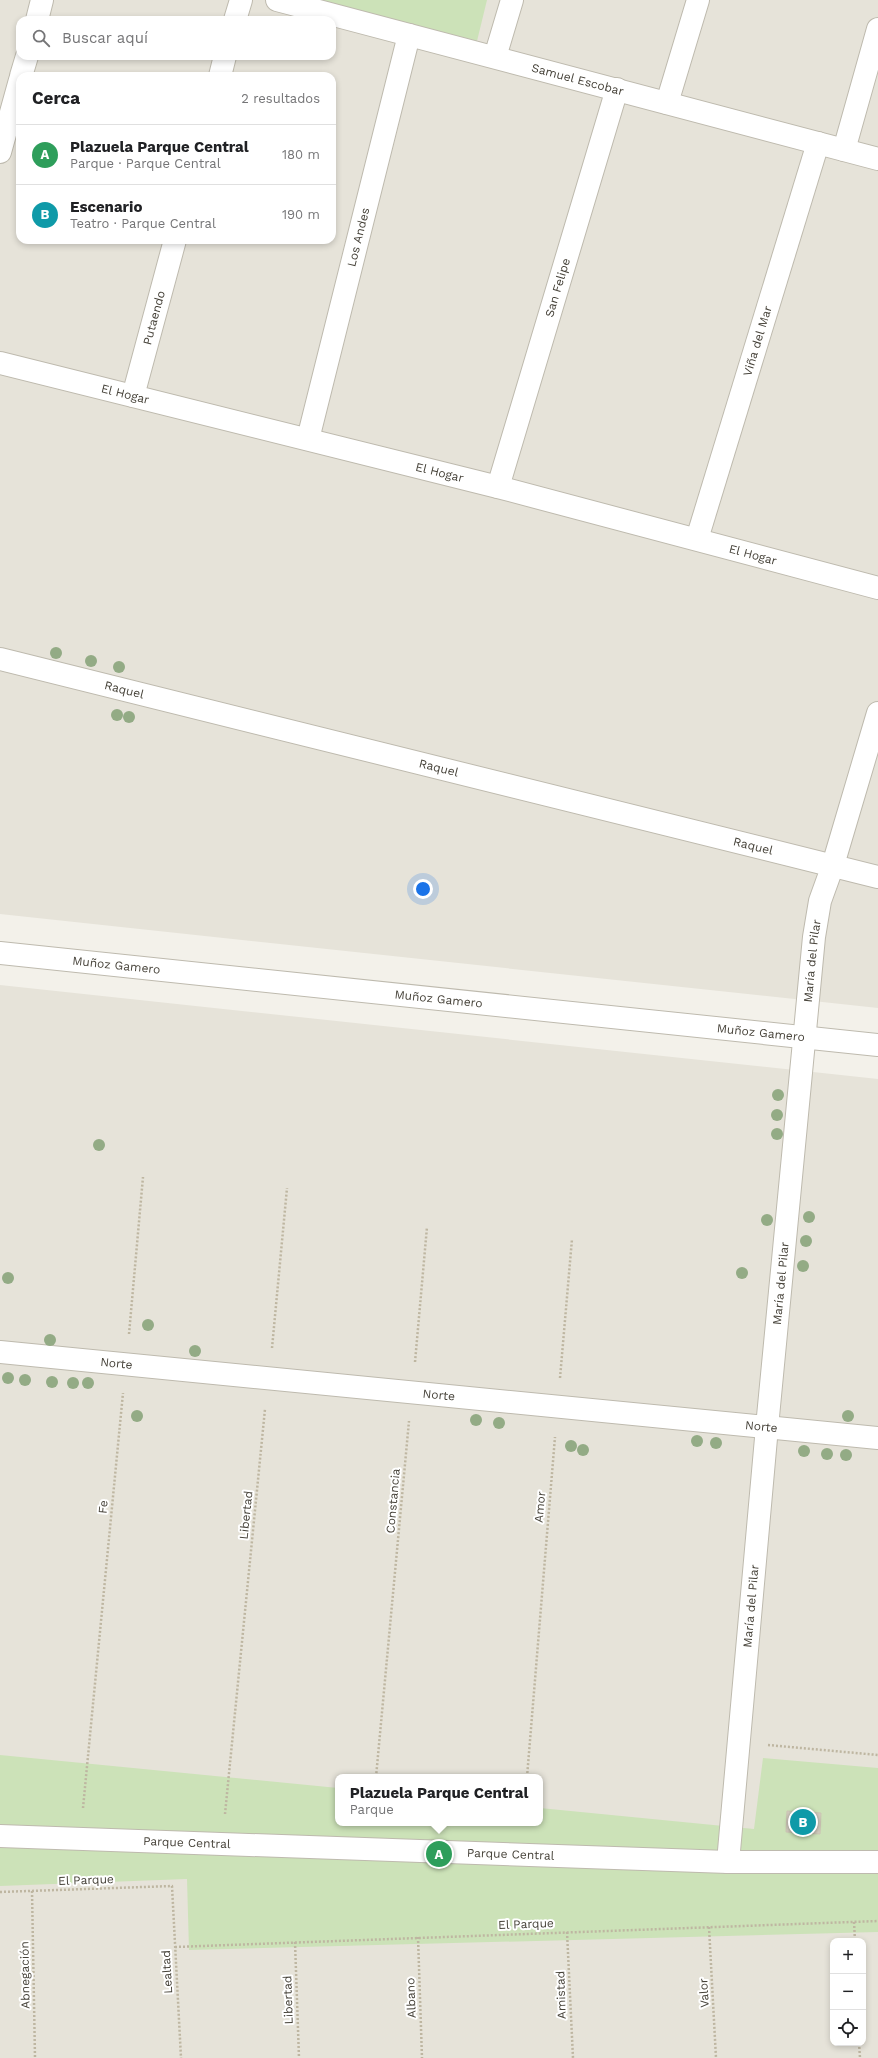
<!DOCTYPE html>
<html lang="es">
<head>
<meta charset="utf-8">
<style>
  body { margin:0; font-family:"Work Sans",sans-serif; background:#f6f6f6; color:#202124 }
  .controls { position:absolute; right:12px; bottom:12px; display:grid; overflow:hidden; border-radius:8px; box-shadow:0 2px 6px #0003 }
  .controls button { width:36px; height:36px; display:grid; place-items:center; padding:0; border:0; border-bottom:1px solid #e0e0e0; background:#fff; color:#202124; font:20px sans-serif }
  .you { position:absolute; left:423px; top:889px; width:14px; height:14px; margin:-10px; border:3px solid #fff; border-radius:50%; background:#1a73e8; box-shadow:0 0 0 6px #1a73e833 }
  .badge { display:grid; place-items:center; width:26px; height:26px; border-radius:50%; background:#0b8043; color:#fff; font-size:13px; font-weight:700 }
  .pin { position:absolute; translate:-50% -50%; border:2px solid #fff; box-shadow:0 1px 4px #0006 }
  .popup { position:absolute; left:335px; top:1774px; width:208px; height:52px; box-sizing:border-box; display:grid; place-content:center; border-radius:8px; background:#fff; filter:drop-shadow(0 1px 3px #0005); font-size:13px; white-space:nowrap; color:#757577 }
  .popup b { font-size:15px; color:#202124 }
  .popup::after { content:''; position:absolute; left:50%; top:100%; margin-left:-8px; border:8px solid transparent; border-top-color:#fff }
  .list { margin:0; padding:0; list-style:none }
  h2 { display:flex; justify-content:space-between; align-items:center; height:52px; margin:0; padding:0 16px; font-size:17px }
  h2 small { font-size:13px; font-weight:400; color:#757577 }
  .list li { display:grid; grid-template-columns:26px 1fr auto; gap:12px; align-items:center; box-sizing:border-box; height:60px; padding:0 16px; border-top:1px solid #e0e0e0 }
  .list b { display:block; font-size:15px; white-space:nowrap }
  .list p { margin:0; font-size:13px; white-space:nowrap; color:#757577 }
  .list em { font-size:13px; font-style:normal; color:#757577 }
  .icon { flex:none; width:22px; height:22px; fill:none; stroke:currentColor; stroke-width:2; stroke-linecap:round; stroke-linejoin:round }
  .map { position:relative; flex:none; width:878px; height:2058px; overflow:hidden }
  .search { position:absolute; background:#fff; box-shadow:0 2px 6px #0003; left:16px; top:16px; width:320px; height:44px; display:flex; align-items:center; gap:10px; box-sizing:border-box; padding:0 14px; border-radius:12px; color:#757577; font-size:15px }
  .panel { position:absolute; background:#fff; box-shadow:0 2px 6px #0003; left:16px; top:72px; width:320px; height:172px; border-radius:12px }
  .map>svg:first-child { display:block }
</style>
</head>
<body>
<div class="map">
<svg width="878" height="2058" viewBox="0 0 878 2058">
  <rect width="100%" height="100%" fill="#f3f1ea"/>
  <path fill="#e6e3d9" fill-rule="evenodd" d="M 0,0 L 878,0 L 878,1008 L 0,914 ZM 20,20 L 332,20 L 332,56 L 20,56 ZM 20,76 L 332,76 L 332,240 L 20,240 Z
    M 0,985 L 878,1079 L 878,2058 L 0,2058 ZM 338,1777 L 540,1777 L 540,1823 L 338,1823 ZM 833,1941 L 863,1941 L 863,2043 L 833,2043 Z"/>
  <path fill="#cce2b8" d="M 320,0 L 487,0 L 477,41 Z
    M 0,1755 L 338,1788 L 338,1823 L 540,1823 L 540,1808 L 754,1829 L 763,1758 L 878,1768 L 878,1932 L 189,1950 L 187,1879 L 0,1886 Z"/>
  <path fill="#d4cec1" stroke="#cdc6b5" d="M 787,1811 L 821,1813 L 820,1834 L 786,1832 Z"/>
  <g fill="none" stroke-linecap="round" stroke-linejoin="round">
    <defs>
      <g id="minor">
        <path id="s1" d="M 277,0 L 878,159"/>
        <path d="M 37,20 L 42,0"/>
        <path d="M 235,20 L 241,0"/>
        <path d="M 495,57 L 512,0"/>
        <path d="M 21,76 L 27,56"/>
        <path d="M 220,76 L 225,56"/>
        <path d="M 667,103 L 698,0"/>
        <path d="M 844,150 L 878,29"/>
        <path d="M 0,152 L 20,80"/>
        <path id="s2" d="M 0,363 L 498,487 L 878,588"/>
        <path id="s3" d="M 133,396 L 175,240"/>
        <path id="s4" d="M 308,439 L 409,35"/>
        <path id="s5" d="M 498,487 L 617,89"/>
        <path id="s6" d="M 697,539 L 818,143"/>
        <path id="s7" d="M 0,659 L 878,877"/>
        <path id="s8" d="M 0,953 L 878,1045"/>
        <path id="s9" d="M 0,1352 L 878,1438"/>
        <path id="s10" d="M 0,1836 L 728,1862 L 878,1862"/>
        <path id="s11" d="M 728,1862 L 767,1427 L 814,937 L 820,901 L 833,865 L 878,713"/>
      </g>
    </defs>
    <use href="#minor" stroke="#bebaae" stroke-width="24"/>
    <path stroke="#beb6a1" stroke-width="2.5" stroke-dasharray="2 2" stroke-linecap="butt" d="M 129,1334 L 143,1177
      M 272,1348 L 287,1188
      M 415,1362 L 427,1227
      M 560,1378 L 572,1239
      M 768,1745 L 878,1755
      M 376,1777 L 409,1421
      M 527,1777 L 555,1437
      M 83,1808 L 123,1393
      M 225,1814 L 265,1409
      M 32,1891 L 35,2058
      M 0,1892 L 172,1886 L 181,2058
      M 854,1922 L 855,1941
      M 709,1927 L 716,2058
      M 567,1932 L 573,2058
      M 418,1937 L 422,2058
      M 295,1942 L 299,2058
      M 175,1947 L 878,1921
      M 859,2043 L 860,2058"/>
    <use href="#minor" stroke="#fff" stroke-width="22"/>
  </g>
  <g fill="#93ab85">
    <circle cx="56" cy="653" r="6"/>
    <circle cx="91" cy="661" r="6"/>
    <circle cx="119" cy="667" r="6"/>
    <circle cx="117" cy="715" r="6"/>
    <circle cx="129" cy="717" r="6"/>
    <circle cx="778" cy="1095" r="6"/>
    <circle cx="777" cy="1115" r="6"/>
    <circle cx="777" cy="1134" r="6"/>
    <circle cx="99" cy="1145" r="6"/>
    <circle cx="809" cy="1217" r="6"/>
    <circle cx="767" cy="1220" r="6"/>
    <circle cx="806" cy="1241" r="6"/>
    <circle cx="803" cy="1266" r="6"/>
    <circle cx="742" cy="1273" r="6"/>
    <circle cx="8" cy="1278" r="6"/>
    <circle cx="148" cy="1325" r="6"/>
    <circle cx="50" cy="1340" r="6"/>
    <circle cx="195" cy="1351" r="6"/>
    <circle cx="8" cy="1378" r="6"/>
    <circle cx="25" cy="1380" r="6"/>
    <circle cx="52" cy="1382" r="6"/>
    <circle cx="73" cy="1383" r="6"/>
    <circle cx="88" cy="1383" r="6"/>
    <circle cx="137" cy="1416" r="6"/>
    <circle cx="848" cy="1416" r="6"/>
    <circle cx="476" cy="1420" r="6"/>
    <circle cx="499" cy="1423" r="6"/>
    <circle cx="697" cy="1441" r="6"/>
    <circle cx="716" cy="1443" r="6"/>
    <circle cx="571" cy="1446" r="6"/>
    <circle cx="583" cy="1450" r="6"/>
    <circle cx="804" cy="1451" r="6"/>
    <circle cx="827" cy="1454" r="6"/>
    <circle cx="846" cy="1455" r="6"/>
  </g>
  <g text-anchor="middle" stroke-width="4" stroke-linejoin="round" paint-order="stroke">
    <g font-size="12" fill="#464239" stroke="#fff">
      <text dy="4" stroke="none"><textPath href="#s1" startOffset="311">Samuel Escobar</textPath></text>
      <text dy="4" stroke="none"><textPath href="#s4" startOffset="208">Los Andes</textPath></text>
      <text dy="4" stroke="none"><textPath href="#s5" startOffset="208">San Felipe</textPath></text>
      <text dy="4" stroke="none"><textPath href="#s3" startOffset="81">Putaendo</textPath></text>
      <text dy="4" stroke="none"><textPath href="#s6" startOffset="207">Viña del Mar</textPath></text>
      <text dy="4" stroke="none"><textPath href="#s2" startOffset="129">El Hogar</textPath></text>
      <text dy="4" stroke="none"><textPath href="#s2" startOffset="453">El Hogar</textPath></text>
      <text dy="4" stroke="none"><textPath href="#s2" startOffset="777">El Hogar</textPath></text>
      <text dy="4" stroke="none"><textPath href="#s7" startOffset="128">Raquel</textPath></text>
      <text dy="4" stroke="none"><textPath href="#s7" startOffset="452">Raquel</textPath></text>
      <text dy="4" stroke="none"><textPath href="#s7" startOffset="776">Raquel</textPath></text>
      <text dy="4" stroke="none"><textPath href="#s11" startOffset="905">María del Pilar</textPath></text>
      <text dy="4" stroke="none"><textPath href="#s8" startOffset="117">Muñoz Gamero</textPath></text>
      <text dy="4" stroke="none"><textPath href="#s8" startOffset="441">Muñoz Gamero</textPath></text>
      <text dy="4" stroke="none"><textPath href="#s8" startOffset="765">Muñoz Gamero</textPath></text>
      <text dy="4" stroke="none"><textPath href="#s11" startOffset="581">María del Pilar</textPath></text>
      <text dy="4" stroke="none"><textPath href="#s9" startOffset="117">Norte</textPath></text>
      <text dy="4" stroke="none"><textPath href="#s9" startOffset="441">Norte</textPath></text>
      <text dy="4" stroke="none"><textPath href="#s9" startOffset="765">Norte</textPath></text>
      <text transform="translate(393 1501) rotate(-85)" y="4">Constancia</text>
      <text transform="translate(103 1507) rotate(-85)" y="4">Fe</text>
      <text transform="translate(540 1507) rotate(-85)" y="4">Amor</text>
      <text transform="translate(246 1515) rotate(-84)" y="4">Libertad</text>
      <text dy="4" stroke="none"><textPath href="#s11" startOffset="257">María del Pilar</textPath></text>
      <text dy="4" stroke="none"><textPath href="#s10" startOffset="187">Parque Central</textPath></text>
      <text dy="4" stroke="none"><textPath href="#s10" startOffset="511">Parque Central</textPath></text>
      <text transform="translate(86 1880) rotate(-2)" y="4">El Parque</text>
      <text transform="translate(526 1924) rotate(-2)" y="4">El Parque</text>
      <text transform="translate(167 1972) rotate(-93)" y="4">Lealtad</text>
      <text transform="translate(25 1975) rotate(-91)" y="4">Abnegación</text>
      <text transform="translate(704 1993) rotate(-93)" y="4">Valor</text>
      <text transform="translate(561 1995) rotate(-92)" y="4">Amistad</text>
      <text transform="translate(411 1998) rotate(-92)" y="4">Albano</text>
      <text transform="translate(288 2000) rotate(-92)" y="4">Libertad</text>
    </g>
  </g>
</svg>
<div class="controls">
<button>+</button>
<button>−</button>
<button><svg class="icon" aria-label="locate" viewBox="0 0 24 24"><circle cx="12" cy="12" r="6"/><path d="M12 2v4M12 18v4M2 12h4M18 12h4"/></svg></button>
</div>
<div class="you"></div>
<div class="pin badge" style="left:439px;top:1854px;background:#2e9e5b">A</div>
<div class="popup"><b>Plazuela Parque Central</b>Parque</div>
<div class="pin badge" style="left:803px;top:1822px;background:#0f9aa8">B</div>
<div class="search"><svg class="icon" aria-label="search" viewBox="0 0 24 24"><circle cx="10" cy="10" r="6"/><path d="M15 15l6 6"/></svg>Buscar aquí</div>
<section class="panel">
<h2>Cerca<small>2 resultados</small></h2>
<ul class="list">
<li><span class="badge" style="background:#2e9e5b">A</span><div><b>Plazuela Parque Central</b><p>Parque · Parque Central</p></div><em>180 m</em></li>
<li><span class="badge" style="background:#0f9aa8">B</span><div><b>Escenario</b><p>Teatro · Parque Central</p></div><em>190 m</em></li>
</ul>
</section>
</div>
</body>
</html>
